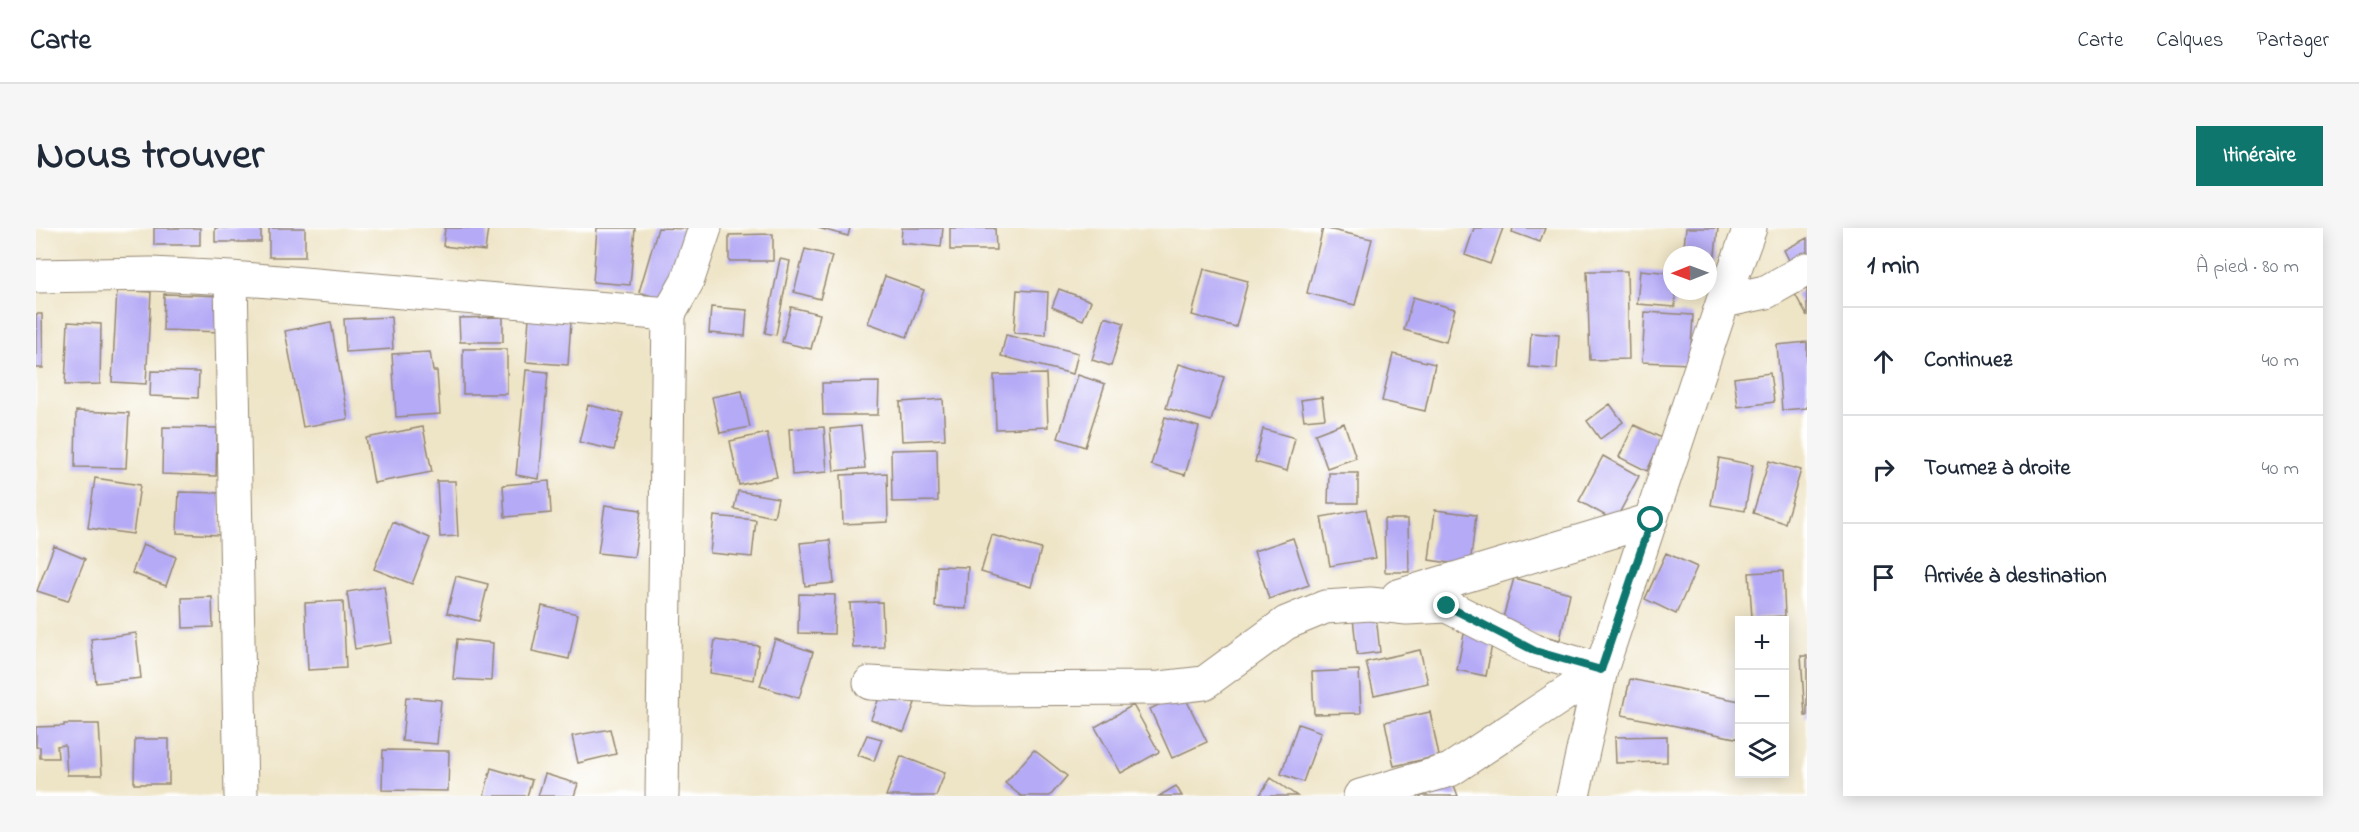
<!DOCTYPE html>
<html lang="fr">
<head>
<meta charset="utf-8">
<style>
  body { margin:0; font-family:"Indie Flower",sans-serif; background:#f6f6f7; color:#1f2937 }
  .controls { position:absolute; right:18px; bottom:18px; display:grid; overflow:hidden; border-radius:0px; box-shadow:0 3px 15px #0003 }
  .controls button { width:54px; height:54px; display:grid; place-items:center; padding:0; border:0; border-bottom:2px solid #e0e1e3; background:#fff; color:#1f2937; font:30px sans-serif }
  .compass { position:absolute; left:1627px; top:18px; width:54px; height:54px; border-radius:50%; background:#fff; box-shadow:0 3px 15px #0003; rotate:269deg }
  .stop { position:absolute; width:18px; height:18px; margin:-14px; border:4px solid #0f766e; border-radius:50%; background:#fff }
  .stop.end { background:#0f766e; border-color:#fff; box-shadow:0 2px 6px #0008 }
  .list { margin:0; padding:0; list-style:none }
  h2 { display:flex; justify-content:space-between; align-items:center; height:78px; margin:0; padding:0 24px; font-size:26px }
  h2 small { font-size:20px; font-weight:400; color:#747a83 }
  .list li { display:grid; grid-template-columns:39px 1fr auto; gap:18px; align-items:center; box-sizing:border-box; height:108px; padding:0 24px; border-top:2px solid #e0e1e3 }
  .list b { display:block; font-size:22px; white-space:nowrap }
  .list em { font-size:20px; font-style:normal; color:#747a83 }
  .icon { flex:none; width:33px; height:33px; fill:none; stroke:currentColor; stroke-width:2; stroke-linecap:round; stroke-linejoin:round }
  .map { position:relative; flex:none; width:1771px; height:568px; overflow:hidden; border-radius:0px }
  header { display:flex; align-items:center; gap:36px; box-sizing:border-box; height:84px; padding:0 30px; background:#fff; border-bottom:2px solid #e0e1e3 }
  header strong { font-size:28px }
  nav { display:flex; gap:33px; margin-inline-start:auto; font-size:21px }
  .intro { display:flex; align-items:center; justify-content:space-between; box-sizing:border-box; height:144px; padding:0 36px }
  h1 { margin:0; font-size:42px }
  .button { padding:15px 27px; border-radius:0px; background:#0f766e; color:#fff; font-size:21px; font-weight:700 }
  main { display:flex; gap:36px; padding:0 36px }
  aside { flex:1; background:#fff; border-radius:0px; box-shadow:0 3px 15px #0003 }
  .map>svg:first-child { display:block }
</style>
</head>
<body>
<header>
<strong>Carte</strong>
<nav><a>Carte</a><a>Calques</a><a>Partager</a></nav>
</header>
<div class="intro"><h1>Nous trouver</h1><a class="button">Itinéraire</a></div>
<main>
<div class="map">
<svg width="1771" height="568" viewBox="0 0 1771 568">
  <rect width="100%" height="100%" fill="#fff"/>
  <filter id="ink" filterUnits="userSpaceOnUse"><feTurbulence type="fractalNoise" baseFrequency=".0167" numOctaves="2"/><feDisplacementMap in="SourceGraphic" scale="12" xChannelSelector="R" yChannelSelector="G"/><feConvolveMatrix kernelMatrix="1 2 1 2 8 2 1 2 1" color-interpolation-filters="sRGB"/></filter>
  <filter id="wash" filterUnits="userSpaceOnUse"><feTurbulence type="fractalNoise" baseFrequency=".008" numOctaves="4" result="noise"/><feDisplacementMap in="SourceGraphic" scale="24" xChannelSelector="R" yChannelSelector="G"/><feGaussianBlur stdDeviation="1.35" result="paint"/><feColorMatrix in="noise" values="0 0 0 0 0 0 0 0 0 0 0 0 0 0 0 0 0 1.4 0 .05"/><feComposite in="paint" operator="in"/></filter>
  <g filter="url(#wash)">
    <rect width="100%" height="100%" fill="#eee4c6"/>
    <g id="blocks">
      <path fill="#b5aaf6" d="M 118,0 L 164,0 L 164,17 L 118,17 Z
        M 179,0 L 225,0 L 225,14 L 179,14 Z
        M 233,0 L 269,0 L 269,29 L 233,29 Z
        M 409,0 L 452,0 L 449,23 L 407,18 Z
        M 561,0 L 599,0 L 594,57 L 557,54 Z
        M 622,0 L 653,1 L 631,73 L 603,64 Z
        M 782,0 L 814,0 L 812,8 Z
        M 866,0 L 907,0 L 905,19 L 865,15 Z
        M 914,0 L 959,0 L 960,22 L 914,22 Z
        M 1287,0 L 1336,11 L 1319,77 L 1271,65 Z
        M 1438,0 L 1467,0 L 1454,36 L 1429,27 Z
        M 1477,0 L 1509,0 L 1504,14 L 1476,4 Z
        M 1650,0 L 1682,0 L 1678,35 L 1672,34 L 1672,27 L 1647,27 Z
        M 737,6 L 737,33 L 693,33 L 693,7 Z
        M 1771,10 L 1771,28 L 1755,36 L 1748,22 Z
        M 769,21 L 796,28 L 784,71 L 758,64 Z
        M 744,31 L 754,33 L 740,107 L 729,105 Z
        M 1168,41 L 1212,53 L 1200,99 L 1156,87 Z
        M 1604,42 L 1636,45 L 1636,63 L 1640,63 L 1639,79 L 1601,76 Z
        M 1551,43 L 1591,43 L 1593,131 L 1554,132 Z
        M 849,48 L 888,62 L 871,109 L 832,95 Z
        M 1771,60 L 1771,88 L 1759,66 Z
        M 1023,61 L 1055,73 L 1047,92 L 1016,79 Z
        M 81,62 L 115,64 L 110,156 L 76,154 Z
        M 981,62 L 1012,64 L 1010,107 L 978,105 Z
        M 128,66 L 187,68 L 186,104 L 127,102 Z
        M 1377,69 L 1419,81 L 1410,114 L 1368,102 Z
        M 675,79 L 711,82 L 709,108 L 673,105 Z
        M 755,79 L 784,86 L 775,121 L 746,114 Z
        M 1609,84 L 1657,87 L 1654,136 L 1606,134 Z
        M 0,86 L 6,86 L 7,140 L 0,140 Z
        M 355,89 L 357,121 L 310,124 L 308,91 Z
        M 467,89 L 467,114 L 424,114 L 423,90 Z
        M 493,89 L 535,93 L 532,137 L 490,134 Z
        M 1069,89 L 1088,95 L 1075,138 L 1056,132 Z
        M 32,94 L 65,96 L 64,156 L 29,157 Z
        M 295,94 L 312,191 L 267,199 L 249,103 Z
        M 1495,105 L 1523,107 L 1521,141 L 1493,139 Z
        M 970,107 L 1042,125 L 1037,146 L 965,128 Z
        M 1771,114 L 1771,180 L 1746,182 L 1741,117 Z
        M 427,121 L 471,121 L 471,166 L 427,166 Z
        M 394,124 L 397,143 L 401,143 L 404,186 L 360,189 L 356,126 Z
        M 1357,126 L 1399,136 L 1389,183 L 1346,173 Z
        M 1143,136 L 1188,149 L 1175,193 L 1130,180 Z
        M 490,142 L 512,144 L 503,251 L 480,247 Z
        M 115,143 L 163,144 L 162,170 L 114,168 Z
        M 1734,145 L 1738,174 L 1702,179 L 1698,150 Z
        M 1010,146 L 1012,199 L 960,201 L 958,147 Z
        M 1042,147 L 1069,156 L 1049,219 L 1022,210 Z
        M 843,154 L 842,187 L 787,187 L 786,155 Z
        M 706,163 L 714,199 L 684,205 L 676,169 Z
        M 1286,169 L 1289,190 L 1268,192 L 1265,172 Z
        M 907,171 L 909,211 L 866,213 L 864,174 Z
        M 1574,176 L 1587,194 L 1564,211 L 1551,193 Z
        M 552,177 L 587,185 L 578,222 L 543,214 Z
        M 40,183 L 93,185 L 90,240 L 39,239 Z
        M 1129,189 L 1163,199 L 1149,247 L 1115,237 Z
        M 1308,195 L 1320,230 L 1291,240 L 1279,206 Z
        M 1598,197 L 1626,210 L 1611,243 L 1583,229 Z
        M 825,198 L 829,240 L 798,243 L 794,201 Z
        M 127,199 L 181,200 L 180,248 L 126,246 Z
        M 387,199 L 396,244 L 338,255 L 330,210 Z
        M 788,199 L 791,244 L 756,247 L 753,201 Z
        M 1227,201 L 1259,210 L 1251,243 L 1219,234 Z
        M 731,205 L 741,249 L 703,257 L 694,213 Z
        M 901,221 L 902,273 L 856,274 L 855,222 Z
        M 1567,228 L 1603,248 L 1579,293 L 1543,273 Z
        M 1683,230 L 1717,237 L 1709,283 L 1675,277 Z
        M 1733,233 L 1765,242 L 1749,295 L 1717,285 Z
        M 851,245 L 852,294 L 807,296 L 805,247 Z
        M 1293,245 L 1322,245 L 1322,275 L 1292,275 Z
        M 59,250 L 104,257 L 97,306 L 52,300 Z
        M 401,253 L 419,253 L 422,308 L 404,309 Z
        M 513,253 L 515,285 L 469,289 L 467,257 Z
        M 702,263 L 742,270 L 738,289 L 698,281 Z
        M 143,264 L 185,265 L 184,307 L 141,305 Z
        M 569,277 L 605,282 L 598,329 L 562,325 Z
        M 1330,281 L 1340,330 L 1294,338 L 1285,289 Z
        M 1399,282 L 1440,287 L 1434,338 L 1393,332 Z
        M 678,288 L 720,292 L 716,329 L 674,325 Z
        M 1348,291 L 1372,291 L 1373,344 L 1349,344 Z
        M 357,294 L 394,310 L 376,356 L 338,341 Z
        M 956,307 L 1005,321 L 995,359 L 945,344 Z
        M 1257,310 L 1273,357 L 1233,371 L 1218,323 Z
        M 794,312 L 798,355 L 769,358 L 764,315 Z
        M 107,316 L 140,329 L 130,358 L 96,345 Z
        M 18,318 L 49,331 L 32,373 L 1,363 Z
        M 1630,325 L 1661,339 L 1640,386 L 1609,371 Z
        M 901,338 L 932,339 L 930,381 L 899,379 Z
        M 1747,343 L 1749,388 L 1716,390 L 1713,345 Z
        M 420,348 L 452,356 L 443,393 L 411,385 Z
        M 1478,350 L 1534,365 L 1524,412 L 1465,397 Z
        M 348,358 L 356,415 L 319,421 L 311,364 Z
        M 763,366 L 799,367 L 798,406 L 762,405 Z
        M 176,369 L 177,399 L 147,400 L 146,370 Z
        M 307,373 L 310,440 L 272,442 L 269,375 Z
        M 846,374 L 848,419 L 817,420 L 814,375 Z
        M 506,378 L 542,386 L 533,431 L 496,423 Z
        M 1340,388 L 1344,424 L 1321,427 L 1317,390 Z
        M 100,405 L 105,450 L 60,455 L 55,411 Z
        M 1428,406 L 1457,411 L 1450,448 L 1421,442 Z
        M 421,411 L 457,415 L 455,453 L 417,451 Z
        M 739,411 L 777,424 L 763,470 L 724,458 Z
        M 679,412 L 723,418 L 718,452 L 674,445 Z
        M 1384,422 L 1392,455 L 1338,467 L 1330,434 Z
        M 1765,428 L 1771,428 L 1771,488 L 1769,488 Z
        M 1323,442 L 1325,485 L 1278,486 L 1276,444 Z
        M 1594,451 L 1704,473 L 1704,511 L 1586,487 Z
        M 846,462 L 879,475 L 868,504 L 835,491 Z
        M 1147,465 L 1171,514 L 1136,530 L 1114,481 Z
        M 370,469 L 405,472 L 401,516 L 366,513 Z
        M 1097,477 L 1123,524 L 1085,545 L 1059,499 Z
        M 1394,484 L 1403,528 L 1358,538 L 1349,494 Z
        M 28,496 L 63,496 L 66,547 L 31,547 L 29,517 L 21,518 L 22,530 L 4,530 L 4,519 L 0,519 L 0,499 L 28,498 Z
        M 1262,496 L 1285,504 L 1267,554 L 1245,546 Z
        M 574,501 L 580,526 L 542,535 L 536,508 Z
        M 831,507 L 846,511 L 838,533 L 822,527 Z
        M 1631,508 L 1631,534 L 1580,535 L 1579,509 Z
        M 99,511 L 133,511 L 133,556 L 98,556 Z
        M 347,522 L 413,523 L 412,563 L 346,562 Z
        M 998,522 L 1031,548 L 1014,568 L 985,568 L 969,555 Z
        M 865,528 L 909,545 L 900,568 L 850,568 Z
        M 455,540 L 496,552 L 491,568 L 448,568 Z
        M 509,546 L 542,556 L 538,568 L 502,568 Z
        M 1415,549 L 1422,568 L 1362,568 Z
        M 1235,550 L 1261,568 L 1223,568 Z
        M 1140,558 L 1146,568 L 1123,568 Z"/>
    </g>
  </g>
  <g filter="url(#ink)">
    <use href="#blocks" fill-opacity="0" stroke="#948772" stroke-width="1.5"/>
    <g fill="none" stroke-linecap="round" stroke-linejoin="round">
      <defs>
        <path id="minor" d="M 0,48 L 115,46 L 195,50 L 633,86
          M 195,50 L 205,568
          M 1687,73 L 1730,64 L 1771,41
          M 1362,368 L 1615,292
          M 834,455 L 939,461 L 1124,460 L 1168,455 L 1250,395 L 1289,379 L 1334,376 L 1371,380 L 1411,378 L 1499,423 L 1565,442
          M 626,568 L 633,86 L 651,54 L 669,0
          M 1324,568 L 1414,542 L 1565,442
          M 1537,568 L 1565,442 L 1687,73 L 1714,0"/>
      </defs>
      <use href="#minor" stroke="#948772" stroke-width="35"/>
      <use href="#minor" stroke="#fff" stroke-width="33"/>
    </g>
  </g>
  <g fill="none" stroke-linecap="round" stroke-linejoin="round" filter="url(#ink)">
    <path stroke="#0f766e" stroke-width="8" d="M 1411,378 L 1499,423 L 1565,442 L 1615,292"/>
  </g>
</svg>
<div class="controls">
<button>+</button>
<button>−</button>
<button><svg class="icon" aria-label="layers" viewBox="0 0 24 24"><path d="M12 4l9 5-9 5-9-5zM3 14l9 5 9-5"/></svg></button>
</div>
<svg class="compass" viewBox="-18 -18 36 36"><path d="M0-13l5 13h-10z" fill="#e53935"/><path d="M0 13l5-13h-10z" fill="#747a83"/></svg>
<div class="stop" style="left:1615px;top:292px"></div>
<div class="stop end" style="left:1411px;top:378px"></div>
</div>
<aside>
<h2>1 min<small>À pied · 80 m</small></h2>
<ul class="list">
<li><svg class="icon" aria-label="ahead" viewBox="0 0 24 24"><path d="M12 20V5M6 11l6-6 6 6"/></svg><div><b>Continuez</b></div><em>40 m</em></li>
<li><svg class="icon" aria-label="right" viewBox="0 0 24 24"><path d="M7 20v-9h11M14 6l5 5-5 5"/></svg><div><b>Tournez à droite</b></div><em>40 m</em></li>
<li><svg class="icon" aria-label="arrive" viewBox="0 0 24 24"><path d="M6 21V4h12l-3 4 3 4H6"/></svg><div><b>Arrivée à destination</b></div></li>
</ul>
</aside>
</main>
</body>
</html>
